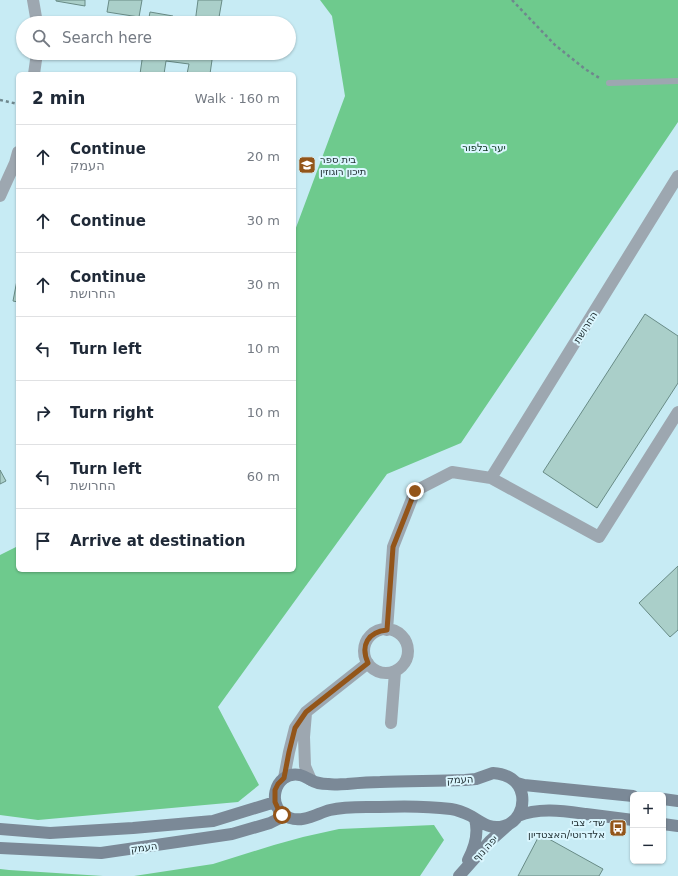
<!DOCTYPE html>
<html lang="en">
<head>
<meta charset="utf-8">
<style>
  body { margin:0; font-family:"DejaVu Sans",Heebo,sans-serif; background:#f2f2f3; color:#1f2937 }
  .controls { position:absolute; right:12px; bottom:12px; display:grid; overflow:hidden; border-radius:6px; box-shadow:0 1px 3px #0004 }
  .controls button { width:36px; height:36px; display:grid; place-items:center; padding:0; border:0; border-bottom:1px solid #e0e1e3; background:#fff; color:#1f2937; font:20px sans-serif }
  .stop { position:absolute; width:12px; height:12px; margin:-9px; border:3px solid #935519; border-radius:50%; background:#fff }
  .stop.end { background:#935519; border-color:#fff; box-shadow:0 1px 4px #0008 }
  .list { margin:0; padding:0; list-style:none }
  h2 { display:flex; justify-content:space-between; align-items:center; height:52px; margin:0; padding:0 16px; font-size:17px }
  h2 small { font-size:13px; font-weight:400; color:#747a83 }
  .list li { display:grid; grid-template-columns:26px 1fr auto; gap:12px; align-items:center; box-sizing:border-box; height:64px; padding:0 16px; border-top:1px solid #e0e1e3 }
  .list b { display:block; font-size:15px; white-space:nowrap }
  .list p { margin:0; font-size:13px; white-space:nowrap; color:#747a83 }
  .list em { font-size:13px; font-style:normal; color:#747a83 }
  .icon { flex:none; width:22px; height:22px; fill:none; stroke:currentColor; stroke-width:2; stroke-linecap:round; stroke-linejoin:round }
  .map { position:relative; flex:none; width:678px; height:876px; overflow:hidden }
  .search { position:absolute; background:#fff; box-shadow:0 1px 3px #0004; left:16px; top:16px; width:280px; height:44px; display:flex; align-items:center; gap:10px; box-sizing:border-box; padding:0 14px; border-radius:22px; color:#747a83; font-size:15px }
  .panel { position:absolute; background:#fff; box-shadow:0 1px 3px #0004; left:16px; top:72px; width:280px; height:500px; border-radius:6px }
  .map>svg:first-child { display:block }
</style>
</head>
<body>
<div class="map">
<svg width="678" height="876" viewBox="0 0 678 876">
  <rect width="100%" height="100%" fill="#c7ebf4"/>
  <path fill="#6eca8d" d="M 320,0 L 678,0 L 678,122 L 461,443 L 387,474 L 218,707 L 259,785 L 238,802 L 38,820 L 0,815 L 0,555 L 18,546 L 18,570 L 294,570 L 294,233 L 345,96 L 332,16 Z
    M 434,825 L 444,840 L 420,876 L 134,876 L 213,864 L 274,845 L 303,837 L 339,829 Z
    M 0,869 L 9,870 L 103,876 L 0,876 Z"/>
  <path fill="#aacfc9" stroke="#688b86" d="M 56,0 L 85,0 L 85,6 L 56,1 Z
    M 109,0 L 142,0 L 139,17 L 107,12 Z
    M 198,0 L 222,0 L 218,23 L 195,23 Z
    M 150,12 L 173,16 L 172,23 L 148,23 Z
    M 143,53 L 213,53 L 210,74 L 187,74 L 189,64 L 166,61 L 164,74 L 140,74 Z
    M 18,275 L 18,302 L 13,301 Z
    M 645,314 L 678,336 L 678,383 L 597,508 L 543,472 Z
    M 0,470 L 6,481 L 0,484 Z
    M 678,566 L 678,630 L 670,637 L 639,603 Z
    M 540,834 L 603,869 L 599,876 L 518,876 Z"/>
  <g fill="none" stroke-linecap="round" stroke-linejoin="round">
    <path stroke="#6f878d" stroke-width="2.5" stroke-dasharray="3 3" stroke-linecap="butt" d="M 512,0 L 555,45 L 585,69 L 601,79
      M 0,100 L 18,104"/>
    <path stroke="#9da7b0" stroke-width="6" d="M 609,83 L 678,81"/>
    <path stroke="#9da7b0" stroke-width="12" d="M 33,0 L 37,23
      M 34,74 L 37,53
      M 0,196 L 15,163 L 18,152
      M 491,478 L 678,176
      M364 651a22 22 0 1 1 44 0a22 22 0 1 1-44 0Z
      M 387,630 L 393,547 L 415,491 L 452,472 L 491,478 L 599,537 L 678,412
      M 306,713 L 304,737 L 305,766 L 311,780
      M 391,723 L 395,672
      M 284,778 L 289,752 L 295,728 L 306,712 L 368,663"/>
    <path stroke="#7b8997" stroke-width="12" d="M 493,773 C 507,774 519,780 522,795 C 524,808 518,822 504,826 C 491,830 482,823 471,816 C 465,813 458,810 451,809 C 427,806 403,806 379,807 C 363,807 346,806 330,810 C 318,813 303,823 290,818 C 265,810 273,770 300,775 C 304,776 307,778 311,780 C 316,783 323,784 328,784 C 334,785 341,784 347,784 C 358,783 369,782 380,782 C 408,781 436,781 465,780 L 476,779 Z
      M 517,783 L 524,785 L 633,796
      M 663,799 L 678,801
      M 518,816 C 539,807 564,811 586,814 C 602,816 617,818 633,820
      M 663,824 L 678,826
      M 0,829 L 50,833 L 133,828 L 213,821 L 275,802
      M 0,848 L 101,853 L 232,834 L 270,823 L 284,816
      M 468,860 C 475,847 479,834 475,819
      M 459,876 L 490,841 L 508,825"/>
  </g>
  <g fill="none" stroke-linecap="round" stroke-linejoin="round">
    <path stroke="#935519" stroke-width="5" d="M 282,815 L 280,813 L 275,802 L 275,790 L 278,784 L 284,778 L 289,752 L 295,728 L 306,712 L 368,663 C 360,645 368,632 387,630 L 393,547 L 415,491"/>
  </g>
  <defs>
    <symbol id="school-square" viewBox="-11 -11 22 22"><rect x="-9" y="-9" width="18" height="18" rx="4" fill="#935519" stroke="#daf6fe"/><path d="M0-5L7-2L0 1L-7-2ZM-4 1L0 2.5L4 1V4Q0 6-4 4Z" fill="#fff"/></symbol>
    <symbol id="bus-square" viewBox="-11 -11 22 22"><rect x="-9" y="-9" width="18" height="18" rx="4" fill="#935519" stroke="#daf6fe"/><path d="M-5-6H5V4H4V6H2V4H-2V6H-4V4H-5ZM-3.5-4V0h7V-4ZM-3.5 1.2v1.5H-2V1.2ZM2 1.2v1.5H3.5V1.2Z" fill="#fff"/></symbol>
  </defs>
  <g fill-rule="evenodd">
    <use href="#school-square" x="297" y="155" width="20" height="20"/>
    <use href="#bus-square" x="608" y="818" width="20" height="20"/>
  </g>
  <g text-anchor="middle" stroke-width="4" stroke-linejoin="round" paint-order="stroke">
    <g font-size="10" fill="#0a321b" stroke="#daf6fe">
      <text x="484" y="151">יער בלפור</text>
    </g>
    <g font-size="10" fill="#223033" stroke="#daf6fe" text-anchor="start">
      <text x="320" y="163">בית ספר<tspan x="320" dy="12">תיכון רוגוזין</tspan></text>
      <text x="605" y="826" text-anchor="end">שד׳ צבי<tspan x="605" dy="12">אלדרוטי/האצטדיון</tspan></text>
    </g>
    <g font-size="10" fill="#223033" stroke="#daf6fe">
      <text transform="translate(585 327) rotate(-58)" y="4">החרושת</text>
      <text transform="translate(460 779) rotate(-3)" y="4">העמק</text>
      <text transform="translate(144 847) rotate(-8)" y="4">העמק</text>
      <text transform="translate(485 848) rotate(-47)" y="4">יפה נוף</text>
    </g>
  </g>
</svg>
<div class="controls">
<button>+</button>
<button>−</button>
</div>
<div class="stop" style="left:282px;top:815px"></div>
<div class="stop end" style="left:415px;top:491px"></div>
<div class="search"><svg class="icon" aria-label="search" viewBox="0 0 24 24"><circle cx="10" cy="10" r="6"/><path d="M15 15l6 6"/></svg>Search here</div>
<section class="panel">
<h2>2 min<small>Walk · 160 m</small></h2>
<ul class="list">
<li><svg class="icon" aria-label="ahead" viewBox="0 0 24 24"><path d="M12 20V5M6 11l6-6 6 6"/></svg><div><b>Continue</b><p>העמק</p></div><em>20 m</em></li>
<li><svg class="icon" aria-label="ahead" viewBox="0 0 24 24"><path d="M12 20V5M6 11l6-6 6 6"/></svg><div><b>Continue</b></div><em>30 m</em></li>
<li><svg class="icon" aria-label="ahead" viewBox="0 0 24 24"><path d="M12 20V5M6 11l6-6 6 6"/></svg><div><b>Continue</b><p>החרושת</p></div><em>30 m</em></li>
<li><svg class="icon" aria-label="left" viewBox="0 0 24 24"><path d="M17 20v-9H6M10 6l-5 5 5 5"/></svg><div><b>Turn left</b></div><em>10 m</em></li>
<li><svg class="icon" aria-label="right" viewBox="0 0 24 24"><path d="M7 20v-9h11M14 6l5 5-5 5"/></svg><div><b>Turn right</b></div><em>10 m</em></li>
<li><svg class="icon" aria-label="left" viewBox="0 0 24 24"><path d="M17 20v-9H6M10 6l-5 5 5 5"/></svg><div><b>Turn left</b><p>החרושת</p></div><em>60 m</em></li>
<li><svg class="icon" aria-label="arrive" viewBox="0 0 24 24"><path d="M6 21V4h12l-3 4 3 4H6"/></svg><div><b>Arrive at destination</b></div></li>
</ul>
</section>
</div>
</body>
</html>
